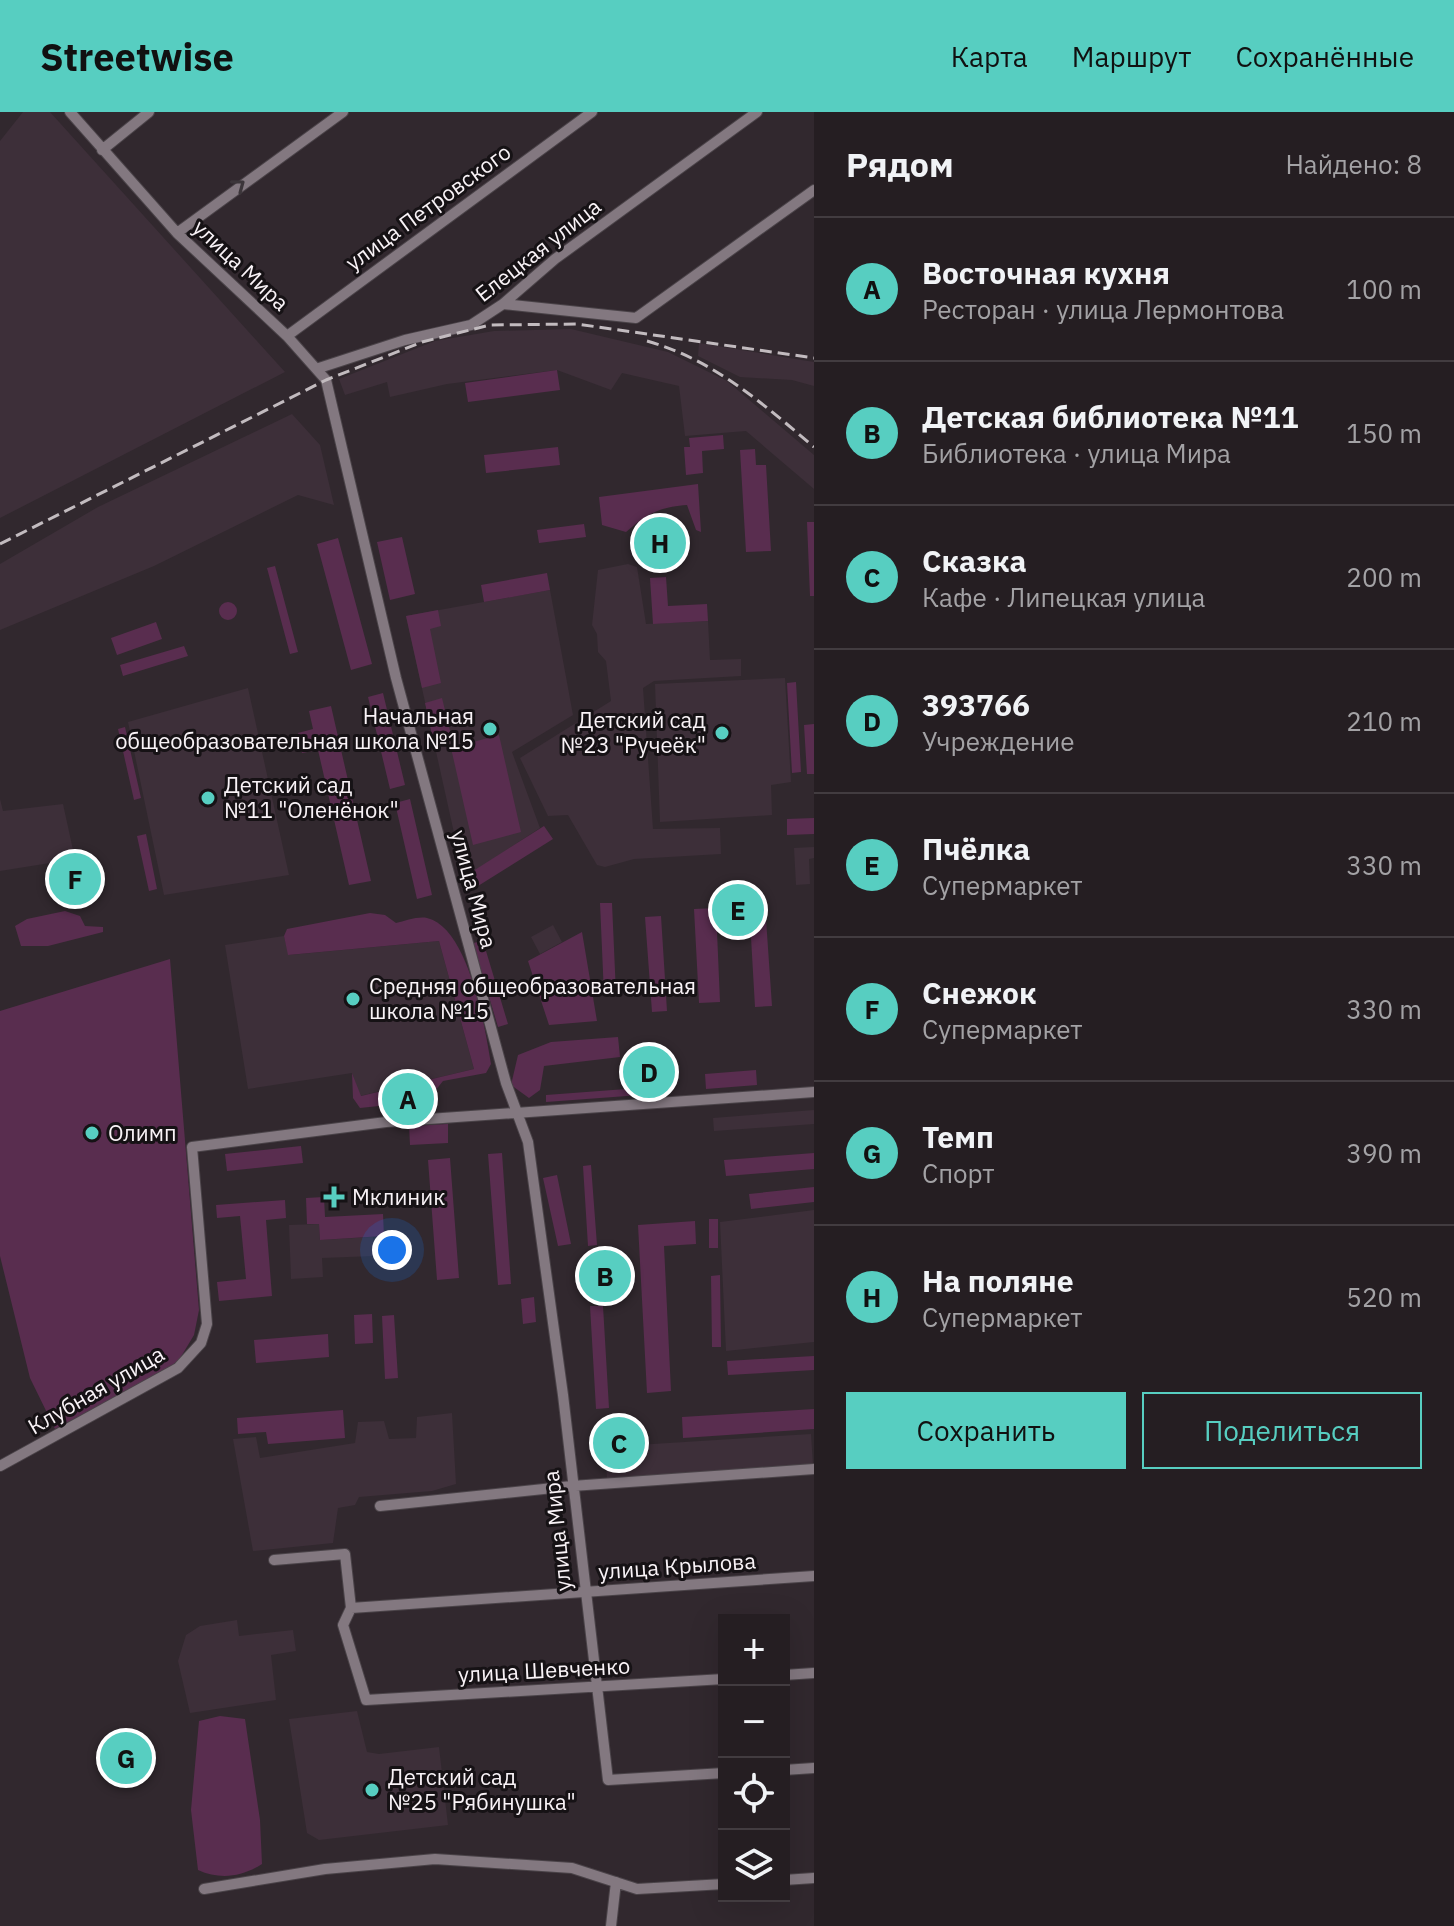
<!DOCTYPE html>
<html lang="ru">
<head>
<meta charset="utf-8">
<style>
  body { margin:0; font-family:"IBM Plex Sans",sans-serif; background:#312b2f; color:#f1f3f6 }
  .controls { position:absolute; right:24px; bottom:24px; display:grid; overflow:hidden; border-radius:0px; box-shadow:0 8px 32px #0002 }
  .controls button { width:72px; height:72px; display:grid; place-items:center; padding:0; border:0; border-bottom:2px solid #423c40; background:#251e22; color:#f1f3f6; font:40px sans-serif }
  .you { position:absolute; left:392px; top:1138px; width:28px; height:28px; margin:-20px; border:6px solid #fff; border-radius:50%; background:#1a73e8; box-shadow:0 0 0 12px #1a73e833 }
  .badge { display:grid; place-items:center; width:52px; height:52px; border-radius:50%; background:#57cec1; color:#111; font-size:26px; font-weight:700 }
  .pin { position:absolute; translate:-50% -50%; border:4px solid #fff; box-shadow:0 2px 8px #0006 }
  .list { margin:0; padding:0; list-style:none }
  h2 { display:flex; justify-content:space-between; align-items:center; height:104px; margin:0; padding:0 32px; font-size:34px }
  h2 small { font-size:26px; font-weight:400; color:#a3a2a5 }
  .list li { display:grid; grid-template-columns:52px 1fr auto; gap:24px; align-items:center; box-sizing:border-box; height:144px; padding:0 32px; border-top:2px solid #423c40 }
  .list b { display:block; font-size:30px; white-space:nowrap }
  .list p { margin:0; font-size:26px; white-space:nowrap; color:#a3a2a5 }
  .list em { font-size:26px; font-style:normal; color:#a3a2a5 }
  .actions { display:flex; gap:16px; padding:24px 32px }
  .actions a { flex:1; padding:18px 0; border:2px solid #57cec1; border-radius:0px; text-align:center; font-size:28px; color:#57cec1 }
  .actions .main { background:#57cec1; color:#111 }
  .icon { flex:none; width:44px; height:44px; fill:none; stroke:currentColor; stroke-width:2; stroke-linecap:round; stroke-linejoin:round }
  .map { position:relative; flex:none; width:814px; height:1814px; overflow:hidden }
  header { display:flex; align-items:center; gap:48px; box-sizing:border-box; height:112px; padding:0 40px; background:#57cec1; color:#111 }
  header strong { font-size:38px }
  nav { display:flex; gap:44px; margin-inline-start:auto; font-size:28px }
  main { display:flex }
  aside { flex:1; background:#251e22 }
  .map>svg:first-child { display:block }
</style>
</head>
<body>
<header>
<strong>Streetwise</strong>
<nav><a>Карта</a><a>Маршрут</a><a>Сохранённые</a></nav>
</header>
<main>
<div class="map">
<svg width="814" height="1814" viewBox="0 0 814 1814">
  <rect width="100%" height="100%" fill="#31282e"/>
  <path fill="#3d2f39" d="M 23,0 L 50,0 L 285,260 L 0,406 L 0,29 Z
    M 571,217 L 668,240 L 727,269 L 814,343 L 814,377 L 746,319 L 685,324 L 679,274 L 622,261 L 611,278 L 557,258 L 447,272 L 390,285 L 387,270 L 345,283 L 339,267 L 435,229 L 494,219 Z
    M 699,231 L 814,250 L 814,274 L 792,268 L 740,265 L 698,244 Z
    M 292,302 L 320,333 L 334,393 L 298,383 L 154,454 L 0,518 L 0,452 L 98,395 Z
    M 628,452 L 637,455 L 646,512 L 708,509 L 710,548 L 741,547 L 741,564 L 654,569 L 643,576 L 653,717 L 720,716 L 721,742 L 634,747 L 605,755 L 597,753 L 568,703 L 548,704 L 520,646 L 611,589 L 606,549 L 598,540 L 597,522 L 592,513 L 598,458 Z
    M 550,478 L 573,603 L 512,640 L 540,716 L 464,766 L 406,504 Z
    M 785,566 L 791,670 L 771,673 L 772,703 L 660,710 L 655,572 Z
    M 248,576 L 289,763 L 164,783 L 128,610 Z
    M 0,687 L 3,699 L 63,692 L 75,747 L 0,759 Z
    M 814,735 L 814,746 L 809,747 L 810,772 L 796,773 L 794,736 Z
    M 553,813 L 562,830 L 540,842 L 531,825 Z
    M 284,824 L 289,843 L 439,829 L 474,957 L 360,984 L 352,961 L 248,977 L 225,833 Z
    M 814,998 L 814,1012 L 714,1019 L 713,1006 Z
    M 814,1098 L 814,1230 L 726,1239 L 720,1110 Z
    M 319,1112 L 320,1128 L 373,1125 L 374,1144 L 322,1146 L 323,1165 L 291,1167 L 289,1113 Z
    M 452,1301 L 456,1372 L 432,1379 L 359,1385 L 355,1393 L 338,1396 L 333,1431 L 253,1439 L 233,1327 L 256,1325 L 260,1346 L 355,1331 L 358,1310 L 384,1309 L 389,1327 L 416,1326 L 417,1305 Z
    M 811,1322 L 813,1353 L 607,1368 L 606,1347 L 638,1345 L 637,1333 Z
    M 237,1508 L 239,1524 L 293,1518 L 296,1539 L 271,1543 L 276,1588 L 190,1601 L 178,1549 L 186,1523 L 200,1514 Z
    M 357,1599 L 367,1640 L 379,1642 L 439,1635 L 448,1713 L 319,1728 L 307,1721 L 289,1607 Z"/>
  <path fill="#592d4f" d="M 557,258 L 560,278 L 468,290 L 465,271 Z
    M 723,323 L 724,337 L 702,339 L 703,361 L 686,363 L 684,335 L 690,335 L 689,326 Z
    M 558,335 L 560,353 L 486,361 L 484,343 Z
    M 755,337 L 756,353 L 766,353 L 771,439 L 746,440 L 740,338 Z
    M 698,372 L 701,420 L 696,418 L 687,393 C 659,395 647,402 626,420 L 602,413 L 599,385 Z
    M 807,410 L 814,410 L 814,484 L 810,484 Z
    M 584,412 L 586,425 L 539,431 L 537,418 Z
    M 402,425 L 415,482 L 390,488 L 377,430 Z
    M 338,426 L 372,552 L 351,558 L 317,432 Z
    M 275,454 L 298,540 L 290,542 L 267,456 Z
    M 547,461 L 550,478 L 484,490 L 481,473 Z
    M 666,465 L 668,494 L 707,492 L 708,509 L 653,512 L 650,466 Z
    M219 499a9 9 0 1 1 18 0a9 9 0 1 1-18 0Z
    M 438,498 L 441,514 L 430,517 L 441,571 L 422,576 L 406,504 Z
    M 156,510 L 162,527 L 117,543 L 111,526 Z
    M 184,534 L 188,544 L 123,564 L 120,553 Z
    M 796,570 L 801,660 L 792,661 L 787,571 Z
    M 383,581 L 405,673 L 390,677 L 368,585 Z
    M 442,586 L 452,627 L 434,632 L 425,591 Z
    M 331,594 L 371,769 L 349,773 L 318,638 L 302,641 L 298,621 L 313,617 L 309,599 Z
    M 814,612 L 814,662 L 807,662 L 804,613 Z
    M 125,615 L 141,686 L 134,688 L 118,617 Z
    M 499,623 L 521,720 L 473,733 L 451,636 Z
    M 410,687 L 432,783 L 417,787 L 395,691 Z
    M 814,706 L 814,722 L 787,723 L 787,707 Z
    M 544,714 L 553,727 L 478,774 L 470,761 Z
    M 146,722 L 157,777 L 149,779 L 137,724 Z
    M 600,791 L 612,791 L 616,882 L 604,883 Z
    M 716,796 L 720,890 L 699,891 L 694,797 Z
    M 65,799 L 80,804 L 85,814 L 103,815 L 103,820 L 48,834 L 21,834 L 15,814 L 27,807 Z
    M 370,801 L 385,803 L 396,811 C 405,809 418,804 427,806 C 469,816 485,916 491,952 L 486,961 L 443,969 L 435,979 L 421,985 L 409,978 L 385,986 L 379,994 L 360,996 L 353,986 L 352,961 L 361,984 L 474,957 L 439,829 L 288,843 L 284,824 L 287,817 Z
    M 661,804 L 667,899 L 652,900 L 645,805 Z
    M 766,807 L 772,894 L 755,895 L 750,808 Z
    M 582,820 L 597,909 L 549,913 L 528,849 Z
    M 483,829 L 508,912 L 498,915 L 473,831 Z
    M 170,847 L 199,1198 L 194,1223 L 176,1253 L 55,1317 L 30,1266 L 0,1144 L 0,899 Z
    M 618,925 L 620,945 L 544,954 L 540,978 L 529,986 L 511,973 L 518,943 L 551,930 Z
    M 756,958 L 757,973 L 706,977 L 705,962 Z
    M 653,975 L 654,982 L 546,990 L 546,983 Z
    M 448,1012 L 448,1031 L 410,1033 L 409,1014 Z
    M 301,1034 L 303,1051 L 227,1059 L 225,1042 Z
    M 502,1041 L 511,1172 L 498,1173 L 488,1042 Z
    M 814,1041 L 814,1057 L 726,1064 L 724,1048 Z
    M 450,1046 L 459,1166 L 437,1168 L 428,1048 Z
    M 591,1053 L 597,1133 L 588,1134 L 583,1054 Z
    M 557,1063 L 571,1132 L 558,1134 L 543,1066 Z
    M 814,1075 L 814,1090 L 751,1097 L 749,1082 Z
    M 324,1085 L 325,1105 L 383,1102 L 384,1124 L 320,1128 L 319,1112 L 307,1112 L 306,1086 Z
    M 285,1088 L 286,1106 L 266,1108 L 272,1184 L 219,1189 L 217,1170 L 246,1167 L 240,1104 L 217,1106 L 216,1093 Z
    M 709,1107 L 718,1107 L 718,1136 L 709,1136 Z
    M 695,1109 L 696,1132 L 664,1134 L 671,1279 L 647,1281 L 638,1113 Z
    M 720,1163 L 721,1235 L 712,1235 L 711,1164 Z
    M 534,1185 L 536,1210 L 523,1212 L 521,1187 Z
    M 590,1194 L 603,1194 L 609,1296 L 596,1297 Z
    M 372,1202 L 373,1231 L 355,1232 L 354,1203 Z
    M 394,1203 L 398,1266 L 385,1267 L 382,1204 Z
    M 328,1222 L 329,1245 L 256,1251 L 254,1228 Z
    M 814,1244 L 814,1258 L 728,1263 L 727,1249 Z
    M 814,1297 L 814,1317 L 683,1326 L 682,1305 Z
    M 343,1298 L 345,1326 L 268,1332 L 266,1320 L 238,1322 L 237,1306 Z
    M 220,1604 L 245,1607 L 260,1708 L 262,1752 C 242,1765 220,1768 198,1758 L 191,1698 L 199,1609 Z"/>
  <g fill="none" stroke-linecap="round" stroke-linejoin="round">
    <defs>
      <path id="minor" d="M 70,0 L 177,121 L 287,224 L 326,268 L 396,566 L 506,971 L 528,1030 L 563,1283 L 608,1668 L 724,1661
        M 102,38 L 149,0
        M 177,121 L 343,0
        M 503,192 L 636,206 L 814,78
        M 287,224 L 592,0
        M 319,256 L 405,228 L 471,213 L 503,192 L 555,147 L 757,0
        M 0,1354 L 178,1256 L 201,1231 L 207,1212 L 192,1035 L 386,1010 L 814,980
        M 380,1394 L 572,1374 L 814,1357
        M 274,1448 L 345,1442 L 351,1496 L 343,1513 L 366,1588 L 724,1567
        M 351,1496 L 814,1464
        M 784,1563 L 814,1561
        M 784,1658 L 814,1656
        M 784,1768 L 814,1766
        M 204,1777 L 325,1757 L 435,1747 L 572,1756 L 637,1777 L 724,1772
        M 611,1814 L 616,1770"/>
    </defs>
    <use href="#minor" stroke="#4a4348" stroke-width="12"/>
    <use href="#minor" stroke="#837880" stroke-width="10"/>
    <path stroke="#c2bbbf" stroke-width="3" stroke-dasharray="12 6" stroke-linecap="butt" d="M 647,229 C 714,248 762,291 814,335
      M 0,432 L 326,268 L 422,230 L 490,213 L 577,212 L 814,246"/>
  </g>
  <defs><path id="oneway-chevron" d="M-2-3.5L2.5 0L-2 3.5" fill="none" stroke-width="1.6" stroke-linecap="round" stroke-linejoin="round" transform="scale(2)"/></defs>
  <use stroke="#3c363a" href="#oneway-chevron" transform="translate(239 73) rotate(-37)"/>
  <g fill="#57cec1" stroke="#161215" stroke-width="3">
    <circle cx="490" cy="617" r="8"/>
    <circle cx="722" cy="621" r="8"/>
    <circle cx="208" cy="686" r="8"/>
    <circle cx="353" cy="887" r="8"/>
    <circle cx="92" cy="1021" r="8"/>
    <path d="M330 1073h8v8h8v8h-8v8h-8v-8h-8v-8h8z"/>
    <circle cx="372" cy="1678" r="8"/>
  </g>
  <g text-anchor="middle" stroke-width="6" stroke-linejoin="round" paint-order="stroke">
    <g font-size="22" fill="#f9f3f7" stroke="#161215">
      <text transform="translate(428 95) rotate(-36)" y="8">улица Петровского</text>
      <text transform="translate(538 138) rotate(-38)" y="8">Елецкая улица</text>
      <text transform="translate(241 153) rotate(43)" y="8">улица Мира</text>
      <text transform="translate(474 777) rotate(75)" y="8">улица Мира</text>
      <text transform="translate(96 1278) rotate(-30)" y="8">Клубная улица</text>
      <text transform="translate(557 1419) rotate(-96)" y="8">улица Мира</text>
      <text transform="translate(677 1454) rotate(-4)" y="8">улица Крылова</text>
      <text transform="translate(544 1558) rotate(-3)" y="8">улица Шевченко</text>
    </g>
    <g font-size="22" fill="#f9f3f7" stroke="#161215" text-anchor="start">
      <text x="474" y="612" text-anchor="end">Начальная<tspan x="474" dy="25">общеобразовательная школа №15</tspan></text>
      <text x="706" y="616" text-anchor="end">Детский сад<tspan x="706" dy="25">№23 "Ручеёк"</tspan></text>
      <text x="224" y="681">Детский сад<tspan x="224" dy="25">№11 "Оленёнок"</tspan></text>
      <text x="369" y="882">Средняя общеобразовательная<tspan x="369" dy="25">школа №15</tspan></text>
      <text x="108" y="1029">Олимп</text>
      <text x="352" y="1093">Мклиник</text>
      <text x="388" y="1673">Детский сад<tspan x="388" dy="25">№25 "Рябинушка"</tspan></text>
    </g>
  </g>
</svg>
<div class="controls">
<button>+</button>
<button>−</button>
<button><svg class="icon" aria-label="locate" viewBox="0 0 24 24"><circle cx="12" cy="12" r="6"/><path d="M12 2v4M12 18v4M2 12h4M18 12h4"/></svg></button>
<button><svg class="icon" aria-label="layers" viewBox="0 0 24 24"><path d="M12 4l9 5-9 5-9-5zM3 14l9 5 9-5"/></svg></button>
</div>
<div class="you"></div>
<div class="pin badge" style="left:408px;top:987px">A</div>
<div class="pin badge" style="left:605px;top:1164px">B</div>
<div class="pin badge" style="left:619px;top:1331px">C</div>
<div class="pin badge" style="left:649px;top:960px">D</div>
<div class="pin badge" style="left:738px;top:798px">E</div>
<div class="pin badge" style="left:75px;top:767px">F</div>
<div class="pin badge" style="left:126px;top:1646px">G</div>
<div class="pin badge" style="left:660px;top:431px">H</div>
</div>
<aside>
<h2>Рядом<small>Найдено: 8</small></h2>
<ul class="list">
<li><span class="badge">A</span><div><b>Восточная кухня</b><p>Ресторан · улица Лермонтова</p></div><em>100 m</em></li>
<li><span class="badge">B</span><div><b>Детская библиотека №11</b><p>Библиотека · улица Мира</p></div><em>150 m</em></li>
<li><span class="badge">C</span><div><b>Сказка</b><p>Кафе · Липецкая улица</p></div><em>200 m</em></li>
<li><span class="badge">D</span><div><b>393766</b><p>Учреждение</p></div><em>210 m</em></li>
<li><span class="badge">E</span><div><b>Пчёлка</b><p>Супермаркет</p></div><em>330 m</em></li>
<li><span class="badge">F</span><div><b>Снежок</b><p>Супермаркет</p></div><em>330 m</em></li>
<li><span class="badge">G</span><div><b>Темп</b><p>Спорт</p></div><em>390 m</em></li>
<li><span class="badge">H</span><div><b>На поляне</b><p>Супермаркет</p></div><em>520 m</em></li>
</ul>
<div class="actions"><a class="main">Сохранить</a><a>Поделиться</a></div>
</aside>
</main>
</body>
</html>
